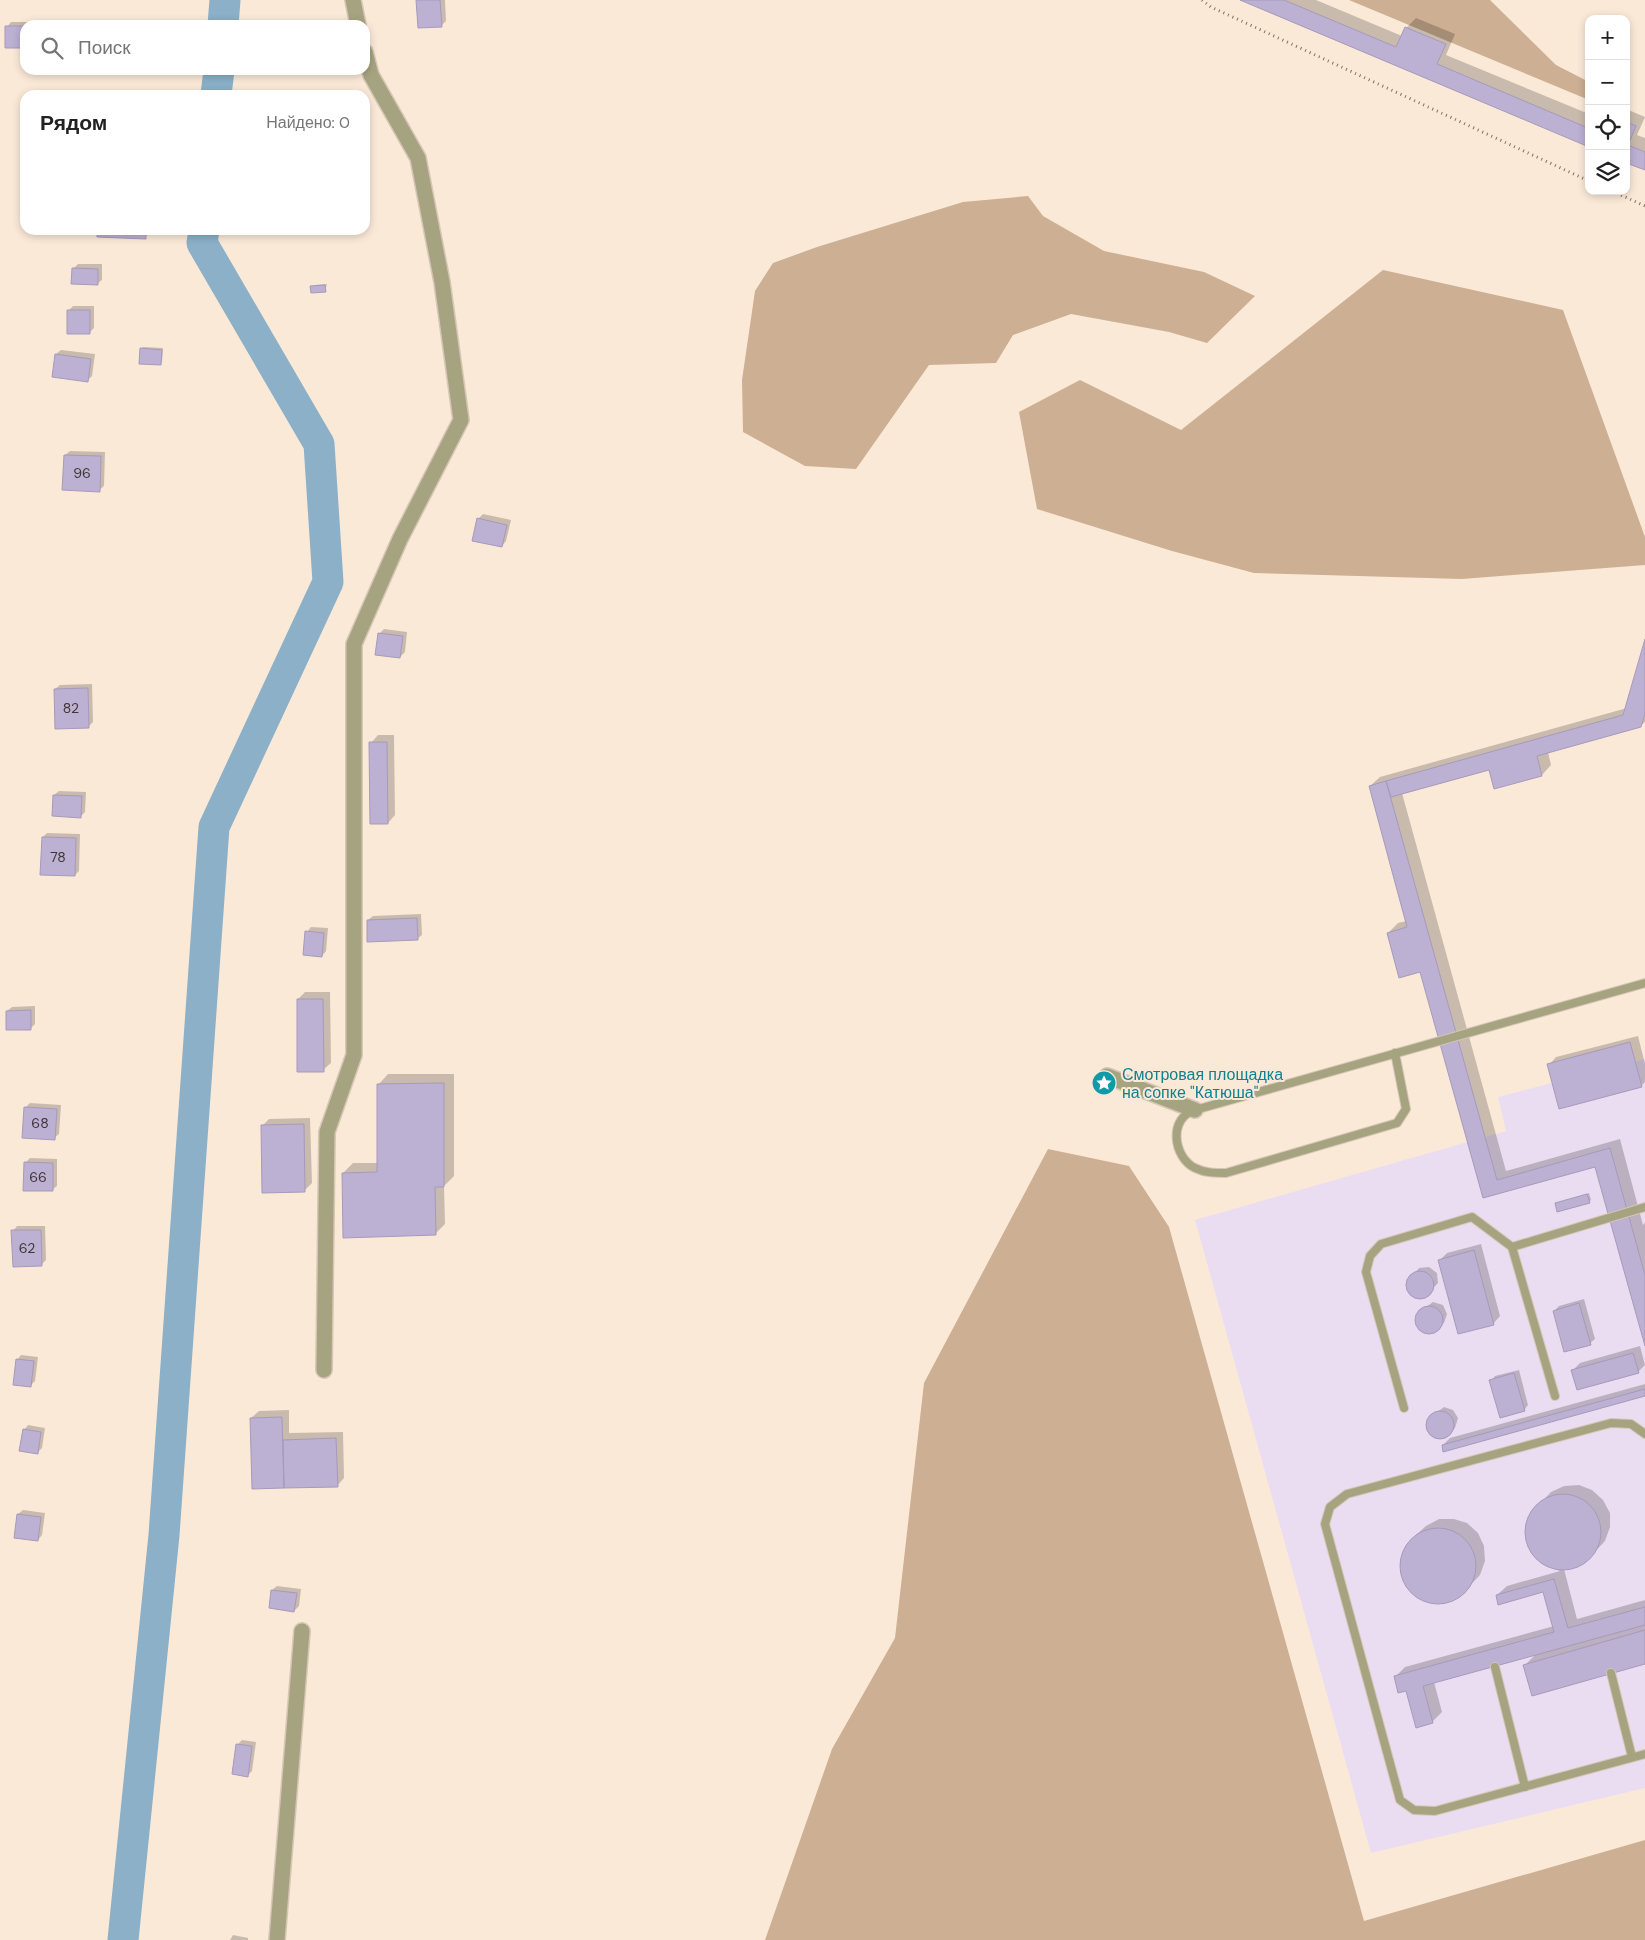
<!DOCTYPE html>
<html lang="ru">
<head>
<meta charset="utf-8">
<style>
  body { margin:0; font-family:"DM Sans",sans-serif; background:#f6f6f6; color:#222 }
  .controls { position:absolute; right:15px; top:15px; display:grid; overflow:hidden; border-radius:10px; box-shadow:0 2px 8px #0003 }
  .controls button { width:45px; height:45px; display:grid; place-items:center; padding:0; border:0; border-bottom:1px solid #e0e0e0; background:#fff; color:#222; font:25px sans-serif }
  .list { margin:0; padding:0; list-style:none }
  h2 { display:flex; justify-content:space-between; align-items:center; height:65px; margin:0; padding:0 20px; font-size:21px }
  h2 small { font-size:16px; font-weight:400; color:#767676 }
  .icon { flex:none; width:28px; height:28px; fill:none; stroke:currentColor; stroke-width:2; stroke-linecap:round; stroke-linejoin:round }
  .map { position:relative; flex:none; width:1645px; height:1940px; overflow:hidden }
  .search { position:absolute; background:#fff; box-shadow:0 2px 8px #0003; left:20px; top:20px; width:350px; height:55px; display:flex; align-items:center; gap:12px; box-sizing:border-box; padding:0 18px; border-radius:15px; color:#767676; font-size:19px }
  .panel { position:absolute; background:#fff; box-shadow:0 2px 8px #0003; left:20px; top:90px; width:350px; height:145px; border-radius:15px }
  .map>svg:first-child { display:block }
</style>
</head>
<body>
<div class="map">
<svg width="1645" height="1940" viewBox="0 0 1645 1940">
  <rect width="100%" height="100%" fill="#fbe9d8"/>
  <path fill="#eaddf1" d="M 1630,1042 L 1635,1062 L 1645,1059 L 1645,1788 L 1371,1853 L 1195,1220 L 1506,1131 L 1498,1097 L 1552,1083 L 1547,1064 Z"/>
  <path fill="#cdaf93" d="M 1349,0 L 1490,0 L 1556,65 L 1589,82 L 1589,100 Z
    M 1028,196 L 1043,216 L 1104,251 L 1204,272 L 1255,296 L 1207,343 L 1169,332 L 1071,314 L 1013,335 L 996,363 L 929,365 L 856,469 L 805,466 L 743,432 L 742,380 L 755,291 L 773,263 L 817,247 L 963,202 Z
    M 1383,270 L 1563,310 L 1645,537 L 1645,565 L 1462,579 L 1254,573 L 1172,551 L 1037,509 L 1019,412 L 1080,380 L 1181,430 Z
    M 1048,1149 L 1129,1166 L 1169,1227 L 1364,1921 L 1645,1840 L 1645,1940 L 765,1940 L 832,1749 L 895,1638 L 924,1383 Z"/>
  <path fill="#0003" d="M 418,0 L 445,0 L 446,21 L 441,26 Z
    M 1243,0 L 1316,0 L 1402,36 L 1406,28 L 1416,18 L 1455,34 L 1446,55 L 1589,114 L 1589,145 Z
    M 11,22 L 42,22 L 42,25 L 25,25 L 25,47 L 7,27 Z
    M 1626,109 L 1645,117 L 1637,135 L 1645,138 L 1645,169 L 1626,161 Z
    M 98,230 L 152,230 L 145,237 Z
    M 78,264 L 102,264 L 102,280 L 97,284 L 74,268 Z
    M 327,284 L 325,291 L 312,287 L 314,285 Z
    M 73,306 L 94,306 L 94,328 L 90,332 L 68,311 Z
    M 143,347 L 163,348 L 162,362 L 160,364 L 141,349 Z
    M 61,350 L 95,354 L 92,376 L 87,381 L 53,376 L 56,354 Z
    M 70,451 L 105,452 L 104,486 L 99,490 L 65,455 Z
    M 483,514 L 511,520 L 506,541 L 502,546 L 478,519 Z
    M 384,629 L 407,632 L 405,652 L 400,657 L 379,634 Z
    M 1645,644 L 1645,722 L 1640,726 L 1548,752 L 1551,765 L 1542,775 L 1495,787 L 1490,768 L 1402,793 L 1506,1171 L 1620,1139 L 1643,1225 L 1645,1223 L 1645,1341 L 1596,1165 L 1484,1197 L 1421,971 L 1388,933 L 1398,923 L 1407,921 L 1370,786 L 1380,777 L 1627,708 Z
    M 92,684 L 93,722 L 88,727 L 55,689 L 60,685 Z
    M 378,735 L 394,735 L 395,815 L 388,823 L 371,743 Z
    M 59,791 L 86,792 L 85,812 L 80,817 L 54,795 Z
    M 47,833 L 80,834 L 79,871 L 75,875 L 43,837 Z
    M 421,914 L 422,935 L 417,939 L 368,920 L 373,916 Z
    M 311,927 L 328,928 L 326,951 L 322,956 L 307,932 Z
    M 305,992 L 330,992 L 331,1063 L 323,1070 L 298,999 Z
    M 35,1006 L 35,1024 L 31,1028 L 7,1011 L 12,1007 Z
    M 1638,1036 L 1645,1064 L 1645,1082 L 1642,1085 L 1560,1107 L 1549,1065 L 1556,1057 Z
    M 388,1074 L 454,1074 L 454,1176 L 444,1186 L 445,1224 L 435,1234 L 343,1173 L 353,1163 L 378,1163 L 379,1084 Z
    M 30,1103 L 61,1105 L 59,1134 L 54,1138 L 26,1107 Z
    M 310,1118 L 312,1183 L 305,1190 L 262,1126 L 269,1119 Z
    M 30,1158 L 57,1159 L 57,1186 L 52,1190 L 25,1163 Z
    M 1589,1193 L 1591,1200 L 1589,1202 L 1556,1204 Z
    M 17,1226 L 45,1226 L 46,1260 L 41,1265 L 13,1231 Z
    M 1481,1244 L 1500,1316 L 1493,1324 L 1440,1260 L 1447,1253 Z
    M 1429,1267 L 1437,1273 L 1438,1283 L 1426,1296 L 1416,1297 L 1409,1291 L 1408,1281 L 1419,1268 Z
    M 1584,1299 L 1595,1339 L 1590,1343 L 1554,1311 L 1559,1306 Z
    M 1433,1302 L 1443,1305 L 1447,1314 L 1444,1323 L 1431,1333 L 1421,1330 L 1417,1322 L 1419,1312 Z
    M 1640,1346 L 1645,1365 L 1638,1372 L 1573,1370 L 1580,1363 Z
    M 21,1355 L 38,1357 L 35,1381 L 31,1385 L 17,1360 Z
    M 1519,1370 L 1528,1405 L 1524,1410 L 1491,1381 L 1495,1376 Z
    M 1645,1384 L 1645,1395 L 1443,1445 L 1450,1438 Z
    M 1444,1407 L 1453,1410 L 1458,1418 L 1455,1428 L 1441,1438 L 1432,1435 L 1427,1426 L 1430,1417 Z
    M 289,1410 L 289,1433 L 343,1432 L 344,1478 L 337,1486 L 253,1488 L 251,1418 L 259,1411 Z
    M 28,1425 L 45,1428 L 42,1448 L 38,1452 L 24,1430 Z
    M 1579,1485 L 1592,1490 L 1603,1500 L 1610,1513 L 1610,1527 L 1605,1541 L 1585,1562 L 1572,1569 L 1564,1569 L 1577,1619 L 1645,1600 L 1645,1662 L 1525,1665 L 1536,1654 L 1434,1682 L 1442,1712 L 1432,1722 L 1395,1677 L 1405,1667 L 1554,1626 L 1544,1591 L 1497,1595 L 1507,1586 L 1560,1571 L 1544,1565 L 1533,1555 L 1527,1542 L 1526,1527 L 1531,1513 L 1551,1492 L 1564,1486 Z
    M 23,1510 L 45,1513 L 42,1535 L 38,1540 L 18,1514 Z
    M 1439,1519 L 1454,1519 L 1467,1523 L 1478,1533 L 1484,1546 L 1485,1561 L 1480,1575 L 1460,1596 L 1447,1602 L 1432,1603 L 1418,1598 L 1408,1589 L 1401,1575 L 1400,1561 L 1405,1547 L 1415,1536 L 1426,1526 Z
    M 277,1586 L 301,1589 L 299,1606 L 294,1611 L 272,1590 Z
    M 242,1740 L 256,1742 L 252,1771 L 248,1775 L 237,1745 Z
    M 233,1935 L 248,1938 L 248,1940 L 230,1940 Z"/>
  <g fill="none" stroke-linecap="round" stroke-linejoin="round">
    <path stroke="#8bb0c7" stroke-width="31" d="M 223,25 L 225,0
      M 216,95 L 219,70
      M 123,1940 L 164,1535 L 214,827 L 328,582 L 319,444 L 202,243 L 204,230"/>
  </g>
  <path fill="#bcb0d3" stroke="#a69abb" d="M 416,0 L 440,0 L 442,27 L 418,28 Z
    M 1240,0 L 1284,0 L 1396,47 L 1405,27 L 1446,44 L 1437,64 L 1588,128 L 1589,125 L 1589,147 Z
    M 5,26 L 25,26 L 25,48 L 5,48 Z
    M 1626,122 L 1636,126 L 1628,145 L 1645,152 L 1645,170 L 1626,163 Z
    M 97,230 L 146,230 L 146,239 L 97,237 Z
    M 309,230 L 326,230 L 326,234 L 308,233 Z
    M 72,268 L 98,269 L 98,285 L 71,284 Z
    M 325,285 L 326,292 L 311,293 L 310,286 Z
    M 67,310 L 90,310 L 90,334 L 67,334 Z
    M 140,348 L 162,350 L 161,365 L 139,364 Z
    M 55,354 L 91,359 L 88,382 L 52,377 Z
    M 64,455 L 101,456 L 100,492 L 62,490 Z
    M 477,518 L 507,525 L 502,547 L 472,541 Z
    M 378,633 L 403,636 L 400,658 L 375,655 Z
    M 1645,639 L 1645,714 L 1641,727 L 1537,756 L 1542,776 L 1494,789 L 1489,770 L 1391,797 L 1386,781 L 1623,715 Z
    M 88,688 L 89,728 L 55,729 L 54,689 Z
    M 369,742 L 387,742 L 388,824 L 370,824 Z
    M 1386,781 L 1497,1180 L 1610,1148 L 1645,1275 L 1645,1346 L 1595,1167 L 1483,1198 L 1420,972 L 1399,978 L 1387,933 L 1407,927 L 1369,786 Z
    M 53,795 L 82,796 L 81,818 L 52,816 Z
    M 42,837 L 76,838 L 75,876 L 40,875 Z
    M 417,918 L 418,940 L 367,942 L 367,920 Z
    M 305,931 L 324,933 L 322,957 L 303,955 Z
    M 297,999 L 323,999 L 324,1072 L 297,1072 Z
    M 31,1010 L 31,1030 L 6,1030 L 6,1011 Z
    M 1630,1042 L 1642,1087 L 1559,1109 L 1547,1064 Z
    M 444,1083 L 444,1187 L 435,1187 L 436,1235 L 343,1238 L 342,1173 L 377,1172 L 377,1084 Z
    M 24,1107 L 57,1109 L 55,1140 L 22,1138 Z
    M 304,1124 L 305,1192 L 262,1193 L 261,1125 Z
    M 24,1162 L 53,1163 L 53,1191 L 23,1191 Z
    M 1587,1194 L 1590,1203 L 1557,1212 L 1555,1203 Z
    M 11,1230 L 41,1230 L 42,1266 L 13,1267 Z
    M 1474,1250 L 1494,1325 L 1458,1334 L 1438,1260 Z
    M1406 1285a14 14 0 1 1 28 0a14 14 0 1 1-28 0Z
    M 1579,1303 L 1591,1345 L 1564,1352 L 1553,1311 Z
    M1415 1320a14 14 0 1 1 28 0a14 14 0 1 1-28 0Z
    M 1633,1353 L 1639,1373 L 1577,1390 L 1571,1370 Z
    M 16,1359 L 34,1361 L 31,1387 L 13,1385 Z
    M 1514,1373 L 1525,1411 L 1500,1418 L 1489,1380 Z
    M 1645,1389 L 1645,1396 L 1443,1452 L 1442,1445 Z
    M1426 1425a14 14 0 1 1 28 0a14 14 0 1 1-28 0Z
    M 282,1417 L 284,1488 L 252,1489 L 250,1418 Z
    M 23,1429 L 41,1432 L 38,1454 L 19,1451 Z
    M 336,1438 L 338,1487 L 284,1488 L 283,1440 Z
    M1525 1532a38 38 0 1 1 76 0a38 38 0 1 1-76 0Z
    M 17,1514 L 41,1517 L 38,1541 L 14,1538 Z
    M1400 1566a38 38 0 1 1 76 0a38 38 0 1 1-76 0Z
    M 1554,1579 L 1568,1628 L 1645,1607 L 1645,1625 L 1423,1686 L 1433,1723 L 1416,1728 L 1406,1691 L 1398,1693 L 1394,1676 L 1554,1632 L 1543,1592 L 1498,1605 L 1496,1595 Z
    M 271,1590 L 297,1593 L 294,1612 L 269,1608 Z
    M 1645,1630 L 1645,1664 L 1532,1696 L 1523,1665 Z
    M 236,1744 L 252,1746 L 248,1777 L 232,1774 Z"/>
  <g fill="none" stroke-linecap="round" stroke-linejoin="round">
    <defs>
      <path id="lane" d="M 1395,1053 L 1406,1109 L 1397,1123 L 1226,1173 C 1215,1173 1205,1173 1195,1168 C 1173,1157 1168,1118 1195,1110 L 1645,983
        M 1512,1247 L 1555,1396
        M 1404,1408 L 1366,1272 L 1370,1256 L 1381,1244 L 1472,1217 L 1512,1247 L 1645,1207
        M 1645,1434 L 1631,1424 L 1611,1423 L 1347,1494 L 1330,1507 L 1325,1524 L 1400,1800 L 1414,1810 L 1435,1811 L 1645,1754
        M 1495,1667 L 1525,1787
        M 1611,1673 L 1632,1757"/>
      <path id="street" d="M 353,0 L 358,25
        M 1104,1083 L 1107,1076 L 1195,1110
        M 324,1370 L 327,1132 L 354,1055 L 354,644 L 400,539 L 461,420 L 442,282 L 418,158 L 371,75 L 365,52
        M 277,1940 L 302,1631"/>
    </defs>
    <use href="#lane" stroke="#d7c6b6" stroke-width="10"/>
    <use href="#street" stroke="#d7c6b6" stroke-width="18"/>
    <path stroke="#7f7165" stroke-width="3" stroke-dasharray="1 4" stroke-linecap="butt" d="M 1202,0 L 1211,7 L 1589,181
      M 1612,191 L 1645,206"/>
    <use href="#lane" stroke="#a6a480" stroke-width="8"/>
    <use href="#street" stroke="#a6a480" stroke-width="15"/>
  </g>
  <defs>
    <symbol id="sight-disc" viewBox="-11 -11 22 22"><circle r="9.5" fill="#0f9aa8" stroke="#fbe9d8"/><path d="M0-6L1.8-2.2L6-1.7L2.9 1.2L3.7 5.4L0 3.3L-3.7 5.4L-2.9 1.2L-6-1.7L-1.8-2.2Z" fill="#fff"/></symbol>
  </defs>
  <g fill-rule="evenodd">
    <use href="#sight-disc" x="1090" y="1069" width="28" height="28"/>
  </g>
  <g text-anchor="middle" stroke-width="4" stroke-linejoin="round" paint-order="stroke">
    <g font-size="14" fill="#403638">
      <text x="82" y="478">96</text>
      <text x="71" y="713">82</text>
      <text x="58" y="862">78</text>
      <text x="40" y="1128">68</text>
      <text x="38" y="1182">66</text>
      <text x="27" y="1253">62</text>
    </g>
    <g font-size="16" fill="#0d838f" stroke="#fbe9d8" text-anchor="start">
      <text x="1122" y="1080">Смотровая площадка<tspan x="1122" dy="18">на сопке "Катюша"</tspan></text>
    </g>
  </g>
</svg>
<div class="controls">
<button>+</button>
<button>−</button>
<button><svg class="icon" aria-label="locate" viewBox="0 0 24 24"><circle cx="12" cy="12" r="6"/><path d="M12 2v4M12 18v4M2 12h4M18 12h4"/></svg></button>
<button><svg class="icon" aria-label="layers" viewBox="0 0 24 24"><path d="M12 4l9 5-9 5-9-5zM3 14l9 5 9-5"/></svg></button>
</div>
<div class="search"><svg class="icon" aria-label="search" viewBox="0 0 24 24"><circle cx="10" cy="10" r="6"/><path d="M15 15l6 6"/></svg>Поиск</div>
<section class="panel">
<h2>Рядом<small>Найдено: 0</small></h2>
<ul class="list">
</ul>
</section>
</div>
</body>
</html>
